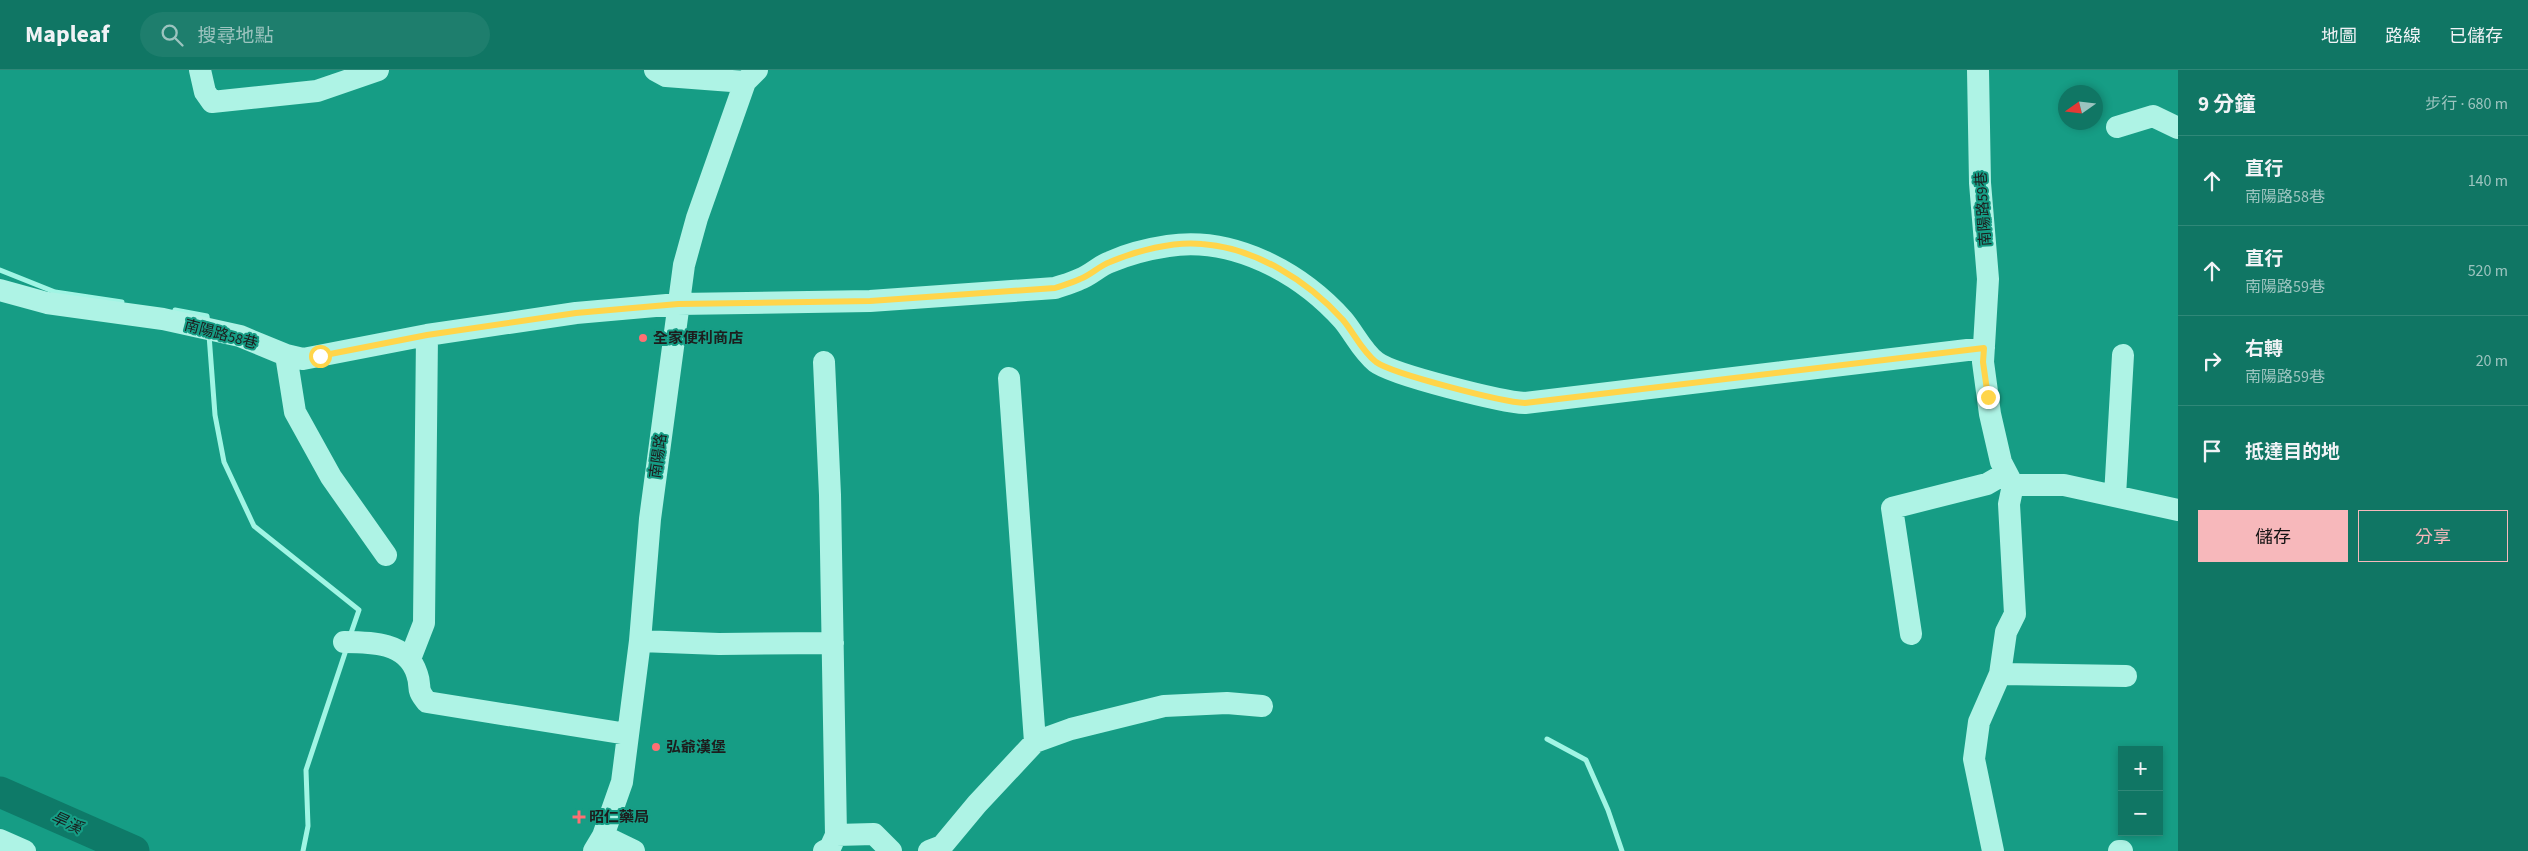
<!DOCTYPE html>
<html lang="zh-TW">
<head>
<meta charset="utf-8">
<style>
  body { margin:0; font-family:"Source Sans 3","Noto Sans TC",sans-serif; background:#1e7e6d; color:#f1f3f6 }
  .controls { position:absolute; right:15px; bottom:15px; display:grid; overflow:hidden; border-radius:0px; box-shadow:0 2px 8px #0003 }
  .controls button { width:45px; height:45px; display:grid; place-items:center; padding:0; border:0; border-bottom:1px solid #308878; background:#107664; color:#f1f3f6; font:25px sans-serif }
  .compass { position:absolute; left:2058px; top:15px; width:45px; height:45px; border-radius:50%; background:#107664; box-shadow:0 2px 8px #0003; rotate:256deg }
  .stop { position:absolute; width:15px; height:15px; margin:-11px; border:4px solid #ffd54a; border-radius:50%; background:#fff }
  .stop.end { background:#ffd54a; border-color:#fff; box-shadow:0 1px 5px #0008 }
  .list { margin:0; padding:0; list-style:none }
  h2 { display:flex; justify-content:space-between; align-items:center; height:65px; margin:0; padding:0 20px; font-size:21px }
  h2 small { font-size:16px; font-weight:400; color:#9cc4bf }
  .list li { display:grid; grid-template-columns:32px 1fr auto; gap:15px; align-items:center; box-sizing:border-box; height:90px; padding:0 20px; border-top:1px solid #308878 }
  .list b { display:block; font-size:19px; white-space:nowrap }
  .list p { margin:0; font-size:16px; white-space:nowrap; color:#9cc4bf }
  .list em { font-size:16px; font-style:normal; color:#9cc4bf }
  .actions { display:flex; gap:10px; padding:15px 20px }
  .actions a { flex:1; padding:11px 0; border:1px solid #f7b8bb; border-radius:0px; text-align:center; font-size:18px; color:#f7b8bb }
  .actions .main { background:#f7b8bb; color:#111 }
  .icon { flex:none; width:28px; height:28px; fill:none; stroke:currentColor; stroke-width:2; stroke-linecap:round; stroke-linejoin:round }
  .map { position:relative; flex:none; width:2178px; height:781px; overflow:hidden }
  header { display:flex; align-items:center; gap:30px; box-sizing:border-box; height:70px; padding:0 25px; background:#107664; border-bottom:1px solid #308878 }
  header strong { font-size:24px }
  nav { display:flex; gap:28px; margin-inline-start:auto; font-size:18px }
  .search { width:350px; height:45px; background:#1e7e6d; display:flex; align-items:center; gap:12px; box-sizing:border-box; padding:0 18px; border-radius:28px; color:#9cc4bf; font-size:19px }
  main { display:flex }
  aside { flex:1; background:#107664 }
  .map>svg:first-child { display:block }
</style>
</head>
<body>
<header>
<strong>Mapleaf</strong>
<div class="search"><svg class="icon" aria-label="search" viewBox="0 0 24 24"><circle cx="10" cy="10" r="6"/><path d="M15 15l6 6"/></svg>搜尋地點</div>
<nav><a>地圖</a><a>路線</a><a>已儲存</a></nav>
</header>
<main>
<div class="map">
<svg width="2178" height="781" viewBox="0 0 2178 781">
  <rect width="100%" height="100%" fill="#169d85"/>
  <g fill="none" stroke-linecap="round" stroke-linejoin="round">
    <path stroke="#a0f5e4" stroke-width="5" d="M 0,200 L 55,222 L 122,232
      M 175,240 L 207,246 L 208,254
      M 209,265 L 215,345 L 224,392 L 254,456 L 359,540 L 350,566
      M 1547,669 L 1586,690 L 1608,740 L 1622,781
      M 303,781 L 308,756 L 306,700 L 347,577"/>
    <path stroke="#0e7a68" stroke-width="31" d="M 0,722 L 134,781"/>
    <path stroke="#aef3e5" stroke-width="22" d="M 200,0 L 205,22 L 212,32 L 317,21 L 378,0
      M 655,0 L 666,6 L 745,12
      M 1978,0 L 1980,113 L 1988,209 L 1983,292 L 1990,344 L 2001,392 L 2013,415
      M 2117,57 L 2153,46 L 2178,58
      M 0,220 L 47,233 L 163,249 L 240,266 L 286,285 L 303,289 L 427,265 L 576,243 L 678,234 L 870,231 L 1055,218 C 1064,215 1072,213 1080,209 C 1091,205 1099,196 1110,192 C 1128,184 1148,179 1168,176 C 1233,166 1300,202 1343,250 C 1354,263 1362,281 1376,292 C 1393,305 1502,332 1525,333 L 1984,278
      M 286,285 L 295,342 L 331,407 L 386,485
      M 1009,308 L 1035,672
      M 2013,415 L 2064,415 L 2178,440
      M 2115,426 L 2123,285
      M 1911,564 L 1892,438 L 1987,414 L 2006,403
      M 640,571 L 719,574 L 833,573
      M 344,572 C 371,572 407,572 417,604 C 422,618 415,618 427,632 L 627,664
      M 410,589 L 424,553 L 427,265
      M 2000,604 L 2126,606
      M 836,765 L 874,764 L 891,781
      M 603,766 L 634,781
      M 0,770 L 25,781
      M 594,781 L 603,766 L 622,712 L 640,571 L 650,449 L 684,195 L 697,148 L 745,12 L 757,0
      M 824,781 L 830,778 L 836,765 L 830,425 L 824,292
      M 929,781 L 942,776 L 977,734 L 1035,672 L 1071,659 L 1164,636 L 1227,633 L 1262,636
      M 1993,781 L 1974,689 L 1979,652 L 2000,604 L 2006,562 L 2015,544 L 2009,434 L 2013,415
      M 2119,781 L 2122,781"/>
  </g>
  <g fill="none" stroke-linecap="round" stroke-linejoin="round">
    <path stroke="#ffd54a" stroke-width="6" d="M 320,286 L 427,265 L 576,243 L 678,234 L 870,231 L 1055,218 C 1064,215 1072,213 1080,209 C 1091,205 1099,196 1110,192 C 1136,181 1173,171 1202,174 C 1256,178 1308,211 1343,250 C 1354,263 1362,281 1376,292 C 1393,304 1502,332 1525,333 L 1984,278 L 1983,292 L 1988,327"/>
  </g>
  <g fill="#ff6f73" stroke="#169d85" stroke-width="2">
    <circle cx="643" cy="268" r="5"/>
    <circle cx="656" cy="677" r="5"/>
    <path d="M576.5 739.5h5v5h5v5h-5v5h-5v-5h-5v-5h5z"/>
  </g>
  <g text-anchor="middle" stroke-width="4" stroke-linejoin="round" paint-order="stroke">
    <g font-size="15" fill="#1d1d1d" stroke="#169d85">
      <text transform="translate(1983 139) rotate(-94)" y="5">南陽路59巷</text>
      <text transform="translate(221 264) rotate(15)" y="5">南陽路58巷</text>
      <text transform="translate(658 386) rotate(-82)" y="5">南陽路</text>
    </g>
    <g font-size="15" font-weight="bold" fill="#1d1d1d" stroke="#169d85" text-anchor="start">
      <text x="653" y="273">全家便利商店</text>
      <text x="666" y="682">弘爺漢堡</text>
      <text x="589" y="752">昭仁藥局</text>
    </g>
    <g font-size="16" font-style="italic" fill="#191d1c" stroke="#169d85">
      <text transform="translate(67 752) rotate(24)" y="6">旱溪</text>
    </g>
  </g>
</svg>
<div class="controls">
<button>+</button>
<button>−</button>
</div>
<svg class="compass" viewBox="-18 -18 36 36"><path d="M0-13l5 13h-10z" fill="#e53935"/><path d="M0 13l5-13h-10z" fill="#9cc4bf"/></svg>
<div class="stop" style="left:320px;top:286px"></div>
<div class="stop end" style="left:1988px;top:327px"></div>
</div>
<aside>
<h2>9 分鐘<small>步行 · 680 m</small></h2>
<ul class="list">
<li><svg class="icon" aria-label="ahead" viewBox="0 0 24 24"><path d="M12 20V5M6 11l6-6 6 6"/></svg><div><b>直行</b><p>南陽路58巷</p></div><em>140 m</em></li>
<li><svg class="icon" aria-label="ahead" viewBox="0 0 24 24"><path d="M12 20V5M6 11l6-6 6 6"/></svg><div><b>直行</b><p>南陽路59巷</p></div><em>520 m</em></li>
<li><svg class="icon" aria-label="right" viewBox="0 0 24 24"><path d="M7 20v-9h11M14 6l5 5-5 5"/></svg><div><b>右轉</b><p>南陽路59巷</p></div><em>20 m</em></li>
<li><svg class="icon" aria-label="arrive" viewBox="0 0 24 24"><path d="M6 21V4h12l-3 4 3 4H6"/></svg><div><b>抵達目的地</b></div></li>
</ul>
<div class="actions"><a class="main">儲存</a><a>分享</a></div>
</aside>
</main>
</body>
</html>
